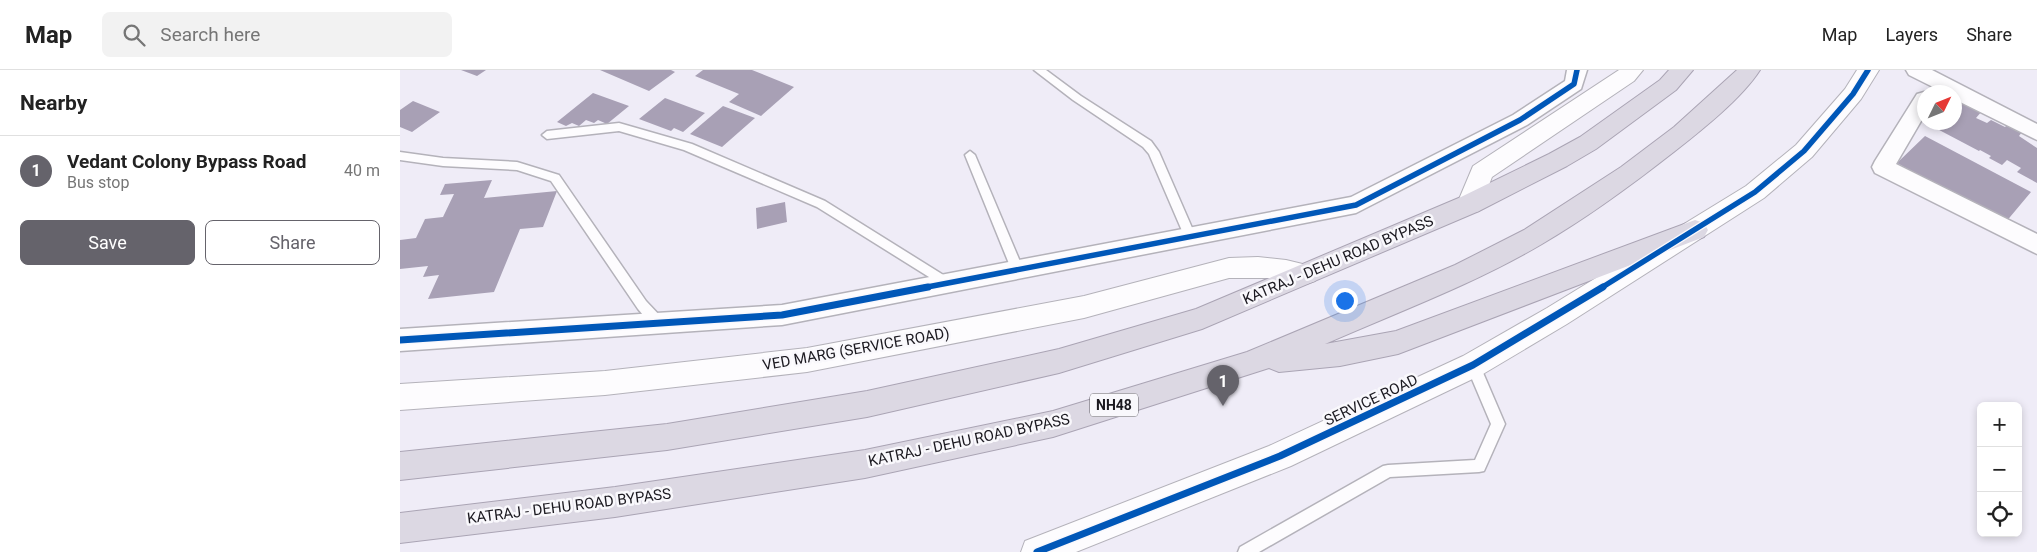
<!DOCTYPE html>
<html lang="en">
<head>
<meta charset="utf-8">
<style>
  body { margin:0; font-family:Roboto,sans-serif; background:#f2f2f2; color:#222 }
  .controls { position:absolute; right:15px; bottom:15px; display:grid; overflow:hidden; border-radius:8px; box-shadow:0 2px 8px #0003 }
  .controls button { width:45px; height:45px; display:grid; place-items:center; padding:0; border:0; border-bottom:1px solid #e0e0e0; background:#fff; color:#222; font:25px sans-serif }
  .compass { position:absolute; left:1517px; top:15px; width:45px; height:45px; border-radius:50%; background:#fff; box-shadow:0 2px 8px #0003; rotate:47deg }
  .you { position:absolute; left:944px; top:230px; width:18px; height:18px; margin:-12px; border:4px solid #fff; border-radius:50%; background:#1a73e8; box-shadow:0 0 0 8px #1a73e833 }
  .badge { display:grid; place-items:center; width:32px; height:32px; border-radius:50%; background:#65636b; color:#fff; font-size:16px; font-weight:700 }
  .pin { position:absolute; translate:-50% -41px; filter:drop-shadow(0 1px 2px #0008) }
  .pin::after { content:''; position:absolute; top:26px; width:18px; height:15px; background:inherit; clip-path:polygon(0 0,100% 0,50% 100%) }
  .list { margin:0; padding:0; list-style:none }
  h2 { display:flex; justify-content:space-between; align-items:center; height:65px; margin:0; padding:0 20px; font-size:21px }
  h2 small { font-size:16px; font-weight:400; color:#767676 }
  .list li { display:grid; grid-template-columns:32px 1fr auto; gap:15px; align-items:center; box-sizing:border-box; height:70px; padding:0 20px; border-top:1px solid #e0e0e0 }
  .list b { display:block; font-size:19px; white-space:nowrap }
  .list p { margin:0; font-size:16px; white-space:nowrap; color:#767676 }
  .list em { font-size:16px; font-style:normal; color:#767676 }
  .actions { display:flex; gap:10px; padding:15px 20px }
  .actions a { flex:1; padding:11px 0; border:1px solid #65636b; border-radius:8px; text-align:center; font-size:18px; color:#65636b }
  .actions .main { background:#65636b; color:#fff }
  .icon { flex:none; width:28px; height:28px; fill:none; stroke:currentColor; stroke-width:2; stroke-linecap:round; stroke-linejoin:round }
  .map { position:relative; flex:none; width:1637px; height:482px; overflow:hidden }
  header { display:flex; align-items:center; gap:30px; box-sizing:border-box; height:70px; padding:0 25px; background:#fff; border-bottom:1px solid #e0e0e0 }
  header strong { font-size:24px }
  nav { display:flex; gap:28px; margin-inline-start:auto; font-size:18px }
  .search { width:350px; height:45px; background:#f2f2f2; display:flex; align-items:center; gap:12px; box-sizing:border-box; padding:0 18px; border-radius:8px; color:#767676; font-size:19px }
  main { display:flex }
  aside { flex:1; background:#fff }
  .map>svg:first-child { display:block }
</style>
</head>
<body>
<header>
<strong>Map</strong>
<div class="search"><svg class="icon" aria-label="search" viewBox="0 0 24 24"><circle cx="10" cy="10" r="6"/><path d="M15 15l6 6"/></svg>Search here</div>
<nav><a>Map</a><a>Layers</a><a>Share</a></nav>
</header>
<main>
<aside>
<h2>Nearby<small></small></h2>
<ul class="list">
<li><span class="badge">1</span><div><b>Vedant Colony Bypass Road</b><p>Bus stop</p></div><em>40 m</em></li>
</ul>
<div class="actions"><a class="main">Save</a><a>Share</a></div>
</aside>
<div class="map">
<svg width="1637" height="482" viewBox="0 0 1637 482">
  <rect width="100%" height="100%" fill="#efecf7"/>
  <path fill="#a8a0b5" d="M 61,0 L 86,0 L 77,6 Z
    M 200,0 L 271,0 L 275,2 L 249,21 Z
    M 303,0 L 352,0 L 394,17 L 361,46 L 329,32 L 339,24 L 295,6 Z
    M 193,23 L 229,36 L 207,54 L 198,50 L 194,53 L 186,50 L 179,56 L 172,53 L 166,56 L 157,52 Z
    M 1554,27 L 1582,41 L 1576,48 L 1587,53 L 1591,50 L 1605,57 L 1608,54 L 1622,62 L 1619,66 L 1637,78 L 1637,113 L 1617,102 L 1621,98 L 1607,90 L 1602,95 L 1589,88 L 1591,86 L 1580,80 L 1579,81 L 1524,52 L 1554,52 Z
    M 265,28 L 305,43 L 283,62 L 274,58 L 271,61 L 239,49 Z
    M 13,31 L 40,42 L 12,62 L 0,57 L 0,40 Z
    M 323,36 L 355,48 L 322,77 L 290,64 Z
    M 1525,66 L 1631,122 L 1605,153 L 1497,93 Z
    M 92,110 L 84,128 L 157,121 L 143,157 L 120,159 L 94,222 L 28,229 L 39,205 L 23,207 L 28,196 L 0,199 L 0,170 L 16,168 L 25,149 L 43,147 L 54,124 L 40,125 L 45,114 Z
    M 385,132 L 387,152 L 357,159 L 356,138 Z"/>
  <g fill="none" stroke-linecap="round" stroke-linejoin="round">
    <defs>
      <path id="lane" d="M 634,0 L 646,0 L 681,26 L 751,71 L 759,82 L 796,167 L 794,170 L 786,170 L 749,84 L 743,77 L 673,30 Z
        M 219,53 L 292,74 L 425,131 L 553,211 L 555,214 L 553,217 L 545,217 L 417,137 L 284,80 L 219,61 L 147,69 L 142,65 L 147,61 Z
        M 570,81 L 575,85 L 624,201 L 622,204 L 614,204 L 612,201 L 565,85 Z
        M 0,82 L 43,88 L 117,92 L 159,105 L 246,231 L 263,249 L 265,253 L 263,257 C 253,260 244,246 238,239 L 151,111 L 117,100 L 43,96 L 0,90 Z
        M 1073,289 L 1078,291 L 1105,354 L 1084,401 L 1079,402 L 990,407 L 859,482 L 838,482 L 840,477 L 983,396 L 988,395 L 1075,390 L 1091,354 L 1066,295 L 1068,291 Z"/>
      <path id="street" d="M 1167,0 L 1187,0 L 1181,19 L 1127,55 L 956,143 L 382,255 L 0,281 L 0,259 L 382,235 L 951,127 L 1113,45 L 1165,11 Z
        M 1506,0 L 1532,0 L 1637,54 L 1637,70 L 1554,29 L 1554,22 L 1543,22 L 1509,5 Z
        M 1524,22 L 1526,22 L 1524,46 L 1496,94 L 1637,164 L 1637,184 L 1475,103 L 1472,97 L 1475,91 L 1517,24 Z"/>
      <path id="secondary" d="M 1219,0 L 1243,0 L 1234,11 L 1092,107 L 1079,141 L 1070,143 L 1061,141 L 1057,134 L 1073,96 Z
        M 1457,0 L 1479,0 L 1461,29 L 1412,87 L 1364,128 L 1167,254 L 1083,304 L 891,396 L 676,482 L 621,482 L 625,471 L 869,376 L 1063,286 L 1147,238 L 1346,116 L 1396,75 L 1445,19 Z
        M 858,187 L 886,190 L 915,197 L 919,204 L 915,211 L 906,214 L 868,208 L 829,208 L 684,248 L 407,302 L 205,325 L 0,340 L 0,314 L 205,301 L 407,278 L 684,226 L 829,188 Z"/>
      <path id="highway" d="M 1269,0 L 1293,0 L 1276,20 L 1196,79 L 1167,96 L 1079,141 L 802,259 L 659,303 L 467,347 L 267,380 L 0,410 L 0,382 L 267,354 L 467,321 L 659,279 L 796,239 L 1061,127 L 1149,84 L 1180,67 L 1260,10 Z
        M 1337,0 L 1360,0 C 1342,28 1302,60 1275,81 C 1233,114 1188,147 1142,174 C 1074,214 998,242 925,274 L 996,261 L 1295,150 L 1304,153 L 1308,160 L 1304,167 L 998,284 L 940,296 L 879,302 L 869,298 L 653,367 L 465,408 L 215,447 L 0,473 L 0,443 L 215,417 L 465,380 L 653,341 L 847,282 L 1055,195 L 1124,160 L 1221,97 L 1274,57 Z"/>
    </defs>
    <use href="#lane" stroke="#b4b2ba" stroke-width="3"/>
    <use href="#street" stroke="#b4b2ba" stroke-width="3"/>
    <use href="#secondary" stroke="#b4b2ba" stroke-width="2"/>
    <use href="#highway" stroke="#aaa4b4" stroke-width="2"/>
    <use href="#lane" fill="#fdfcfe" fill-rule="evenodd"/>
    <use href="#street" fill="#fdfcfe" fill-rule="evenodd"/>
    <use href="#secondary" fill="#fdfcfe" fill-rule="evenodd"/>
    <use href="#highway" fill="#dcd8e3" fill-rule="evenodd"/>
    <defs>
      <path id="cycleway-far1" d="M 522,218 L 956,135 L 1120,50 L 1174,14 L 1177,0
        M 1201,218 L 1355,122 L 1404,81 L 1453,24 L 1468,0"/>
      <path id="cycleway" d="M 0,270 L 382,245 L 528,217
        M 637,482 L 880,386 L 1073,295 L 1203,217"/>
    </defs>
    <use href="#cycleway-far1" stroke="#f9f8fc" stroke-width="8"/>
    <use href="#cycleway" stroke="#f9f8fc" stroke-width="10"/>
    <use href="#cycleway-far1" stroke="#0057b8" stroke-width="5.5"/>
    <use href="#cycleway" stroke="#0057b8" stroke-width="7"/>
  </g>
  <g text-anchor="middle" stroke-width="5" stroke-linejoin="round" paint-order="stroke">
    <rect fill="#f9f8fc" stroke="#5e5c62" stroke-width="1" x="690" y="323.5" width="48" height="23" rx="4"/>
    <g font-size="14" font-weight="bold" fill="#1b1920">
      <text x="714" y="340">NH48</text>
    </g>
    <g font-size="15" fill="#1b1920" stroke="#f9f8fc">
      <text transform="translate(938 190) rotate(-23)" y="5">KATRAJ - DEHU ROAD BYPASS</text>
      <text transform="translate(456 279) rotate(-10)" y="5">VED MARG (SERVICE ROAD)</text>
      <text transform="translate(971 330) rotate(-25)" y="5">SERVICE ROAD</text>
      <text transform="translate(569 370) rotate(-12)" y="5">KATRAJ - DEHU ROAD BYPASS</text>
      <text transform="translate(169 436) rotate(-7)" y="5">KATRAJ - DEHU ROAD BYPASS</text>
    </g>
  </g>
</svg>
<div class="controls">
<button>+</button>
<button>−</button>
<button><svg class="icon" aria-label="locate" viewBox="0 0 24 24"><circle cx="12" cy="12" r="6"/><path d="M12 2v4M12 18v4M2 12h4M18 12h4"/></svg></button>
</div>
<svg class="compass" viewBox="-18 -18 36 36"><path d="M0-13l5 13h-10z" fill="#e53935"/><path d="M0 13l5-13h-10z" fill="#767676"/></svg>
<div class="you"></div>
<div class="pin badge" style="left:823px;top:336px">1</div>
</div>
</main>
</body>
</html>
